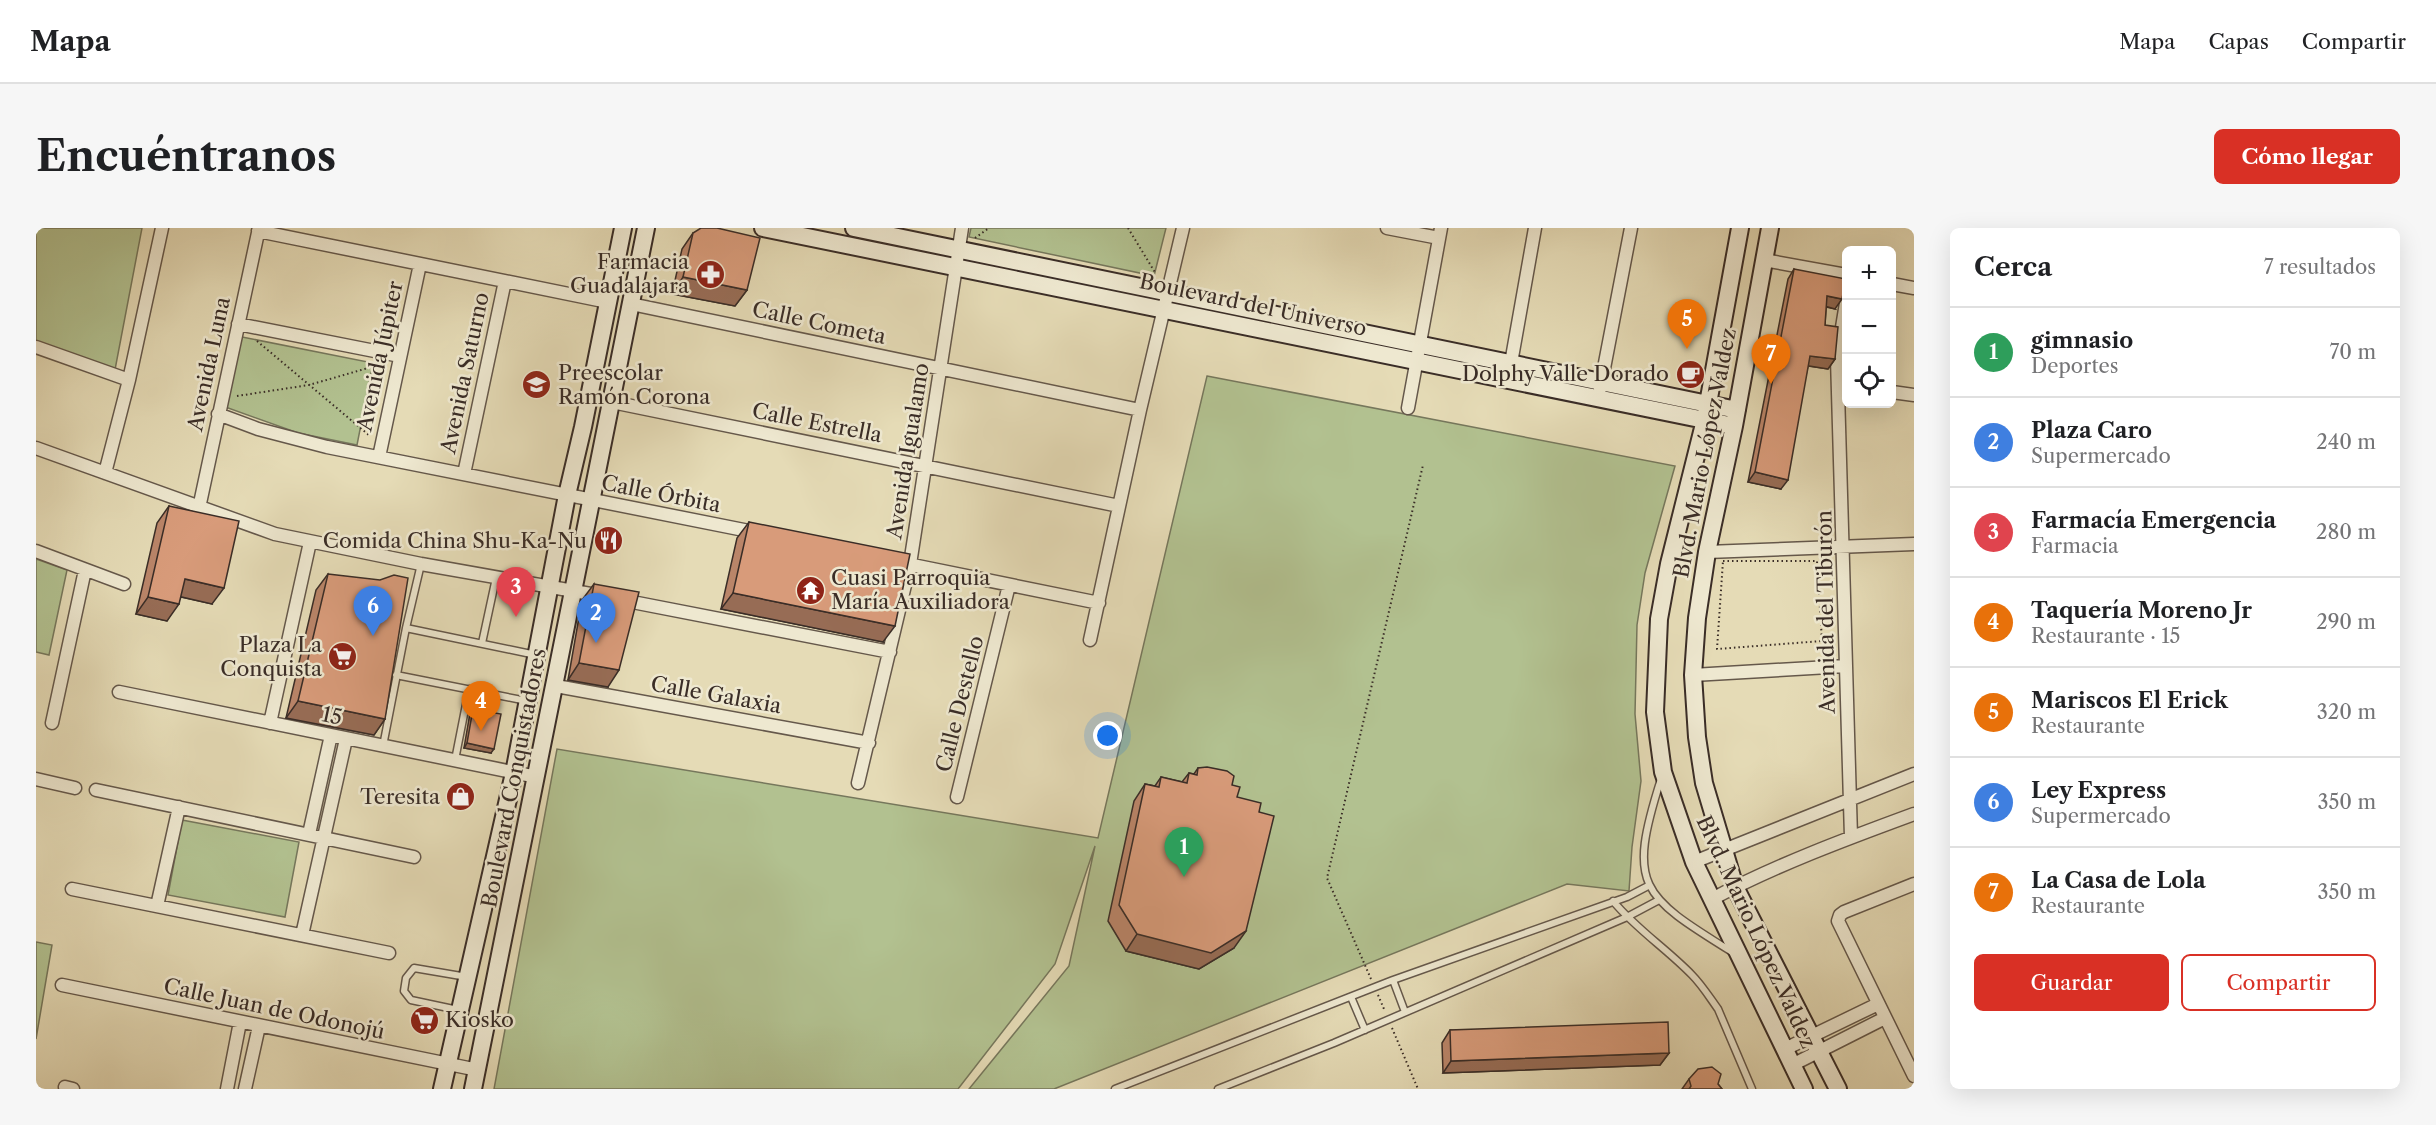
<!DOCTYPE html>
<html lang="es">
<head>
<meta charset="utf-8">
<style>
  body { margin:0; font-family:"Libre Caslon Text",serif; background:#f6f6f6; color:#202124 }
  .controls { position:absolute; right:18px; top:18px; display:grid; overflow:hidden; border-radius:9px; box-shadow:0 6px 24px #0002 }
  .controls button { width:54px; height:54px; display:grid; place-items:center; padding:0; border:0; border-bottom:2px solid #e0e0e0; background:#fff; color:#202124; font:30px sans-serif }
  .you { position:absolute; left:1072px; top:508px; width:21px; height:21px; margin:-15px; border:4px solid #fff; border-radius:50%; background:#1a73e8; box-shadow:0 0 0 9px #1a73e833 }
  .badge { display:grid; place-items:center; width:39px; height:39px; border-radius:50%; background:#d93025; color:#fff; font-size:20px; font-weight:700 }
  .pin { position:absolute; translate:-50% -50px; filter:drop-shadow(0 2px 3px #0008) }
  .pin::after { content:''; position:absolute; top:32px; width:21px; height:18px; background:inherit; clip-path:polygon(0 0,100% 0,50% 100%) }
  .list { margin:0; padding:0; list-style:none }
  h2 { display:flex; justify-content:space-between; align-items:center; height:78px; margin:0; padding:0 24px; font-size:26px }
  h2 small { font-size:20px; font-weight:400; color:#757577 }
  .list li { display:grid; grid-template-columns:39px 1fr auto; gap:18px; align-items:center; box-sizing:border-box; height:90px; padding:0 24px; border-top:2px solid #e0e0e0 }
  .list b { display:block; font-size:22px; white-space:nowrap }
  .list p { margin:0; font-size:20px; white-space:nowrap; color:#757577 }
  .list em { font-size:20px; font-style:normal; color:#757577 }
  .actions { display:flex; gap:12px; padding:18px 24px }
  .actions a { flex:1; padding:14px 0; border:2px solid #d93025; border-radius:9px; text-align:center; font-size:21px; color:#d93025 }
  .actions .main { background:#d93025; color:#fff }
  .icon { flex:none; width:33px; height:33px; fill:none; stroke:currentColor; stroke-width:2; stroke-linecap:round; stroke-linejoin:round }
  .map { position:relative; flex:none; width:1878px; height:861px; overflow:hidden; border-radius:9px }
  header { display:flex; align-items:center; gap:36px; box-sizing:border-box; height:84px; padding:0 30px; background:#fff; border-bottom:2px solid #e0e0e0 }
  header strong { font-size:28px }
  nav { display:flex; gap:33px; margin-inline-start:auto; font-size:21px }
  .intro { display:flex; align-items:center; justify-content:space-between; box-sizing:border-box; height:144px; padding:0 36px }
  h1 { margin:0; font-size:42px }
  .button { padding:15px 27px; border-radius:9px; background:#d93025; color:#fff; font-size:21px; font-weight:700 }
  main { display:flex; gap:36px; padding:0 36px }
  aside { flex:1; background:#fff; border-radius:9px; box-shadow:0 6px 24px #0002 }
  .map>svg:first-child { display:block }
</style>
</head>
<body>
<header>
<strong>Mapa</strong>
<nav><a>Mapa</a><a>Capas</a><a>Compartir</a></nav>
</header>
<div class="intro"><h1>Encuéntranos</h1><a class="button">Cómo llegar</a></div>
<main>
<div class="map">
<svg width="1878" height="861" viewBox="0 0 1878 861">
  <rect width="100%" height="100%" fill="#e5dbb6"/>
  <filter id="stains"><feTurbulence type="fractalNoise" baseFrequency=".00333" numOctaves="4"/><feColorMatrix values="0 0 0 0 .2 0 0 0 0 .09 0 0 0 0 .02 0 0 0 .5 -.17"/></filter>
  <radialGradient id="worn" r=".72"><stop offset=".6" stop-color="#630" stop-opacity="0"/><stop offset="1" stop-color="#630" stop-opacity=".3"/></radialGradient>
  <path fill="#b2c190" stroke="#76775c" stroke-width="1.5" d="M 0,0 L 106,0 L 78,147 L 0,116 Z
    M 935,0 L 1130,0 L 1118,48 L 933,9 Z
    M 196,107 L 337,135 L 321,217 L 262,205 L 181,176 Z
    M 1171,148 L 1639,238 L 1609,345 L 1601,397 L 1599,486 L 1605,553 L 1596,619 L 1593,663 L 1531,656 L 1018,861 L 933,861 L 1033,738 L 1059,618 L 1019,736 L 922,861 L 458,861 L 521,521 L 1062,610 Z
    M 0,331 L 31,342 L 13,427 L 0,424 Z
    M 146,592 L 263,614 L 249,689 L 132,667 Z
    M 0,714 L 16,717 L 0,811 Z"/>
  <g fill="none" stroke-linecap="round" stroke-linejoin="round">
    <defs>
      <path id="lane" d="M 370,400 L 500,427
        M 446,415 L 460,350
        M 360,447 L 491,473
        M 347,518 L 370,400 L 385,336
        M 419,532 L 433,461
        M 1625,551 C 1591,658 1604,667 1696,724
        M 1577,673 C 1600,701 1631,721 1656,747 C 1666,757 1674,770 1682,781 L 1716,861
        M 1357,752 L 1369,784
        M 1315,769 L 1329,802
        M 422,782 L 375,772 L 368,763 L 370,750 L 378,740 L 431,749
        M 1079,861 L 1357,752 L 1591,669 L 1612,658
        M 1182,861 L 1298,815 L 1591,689 L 1623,672"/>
      <path id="street" d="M 1351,0 L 1403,10
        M 222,3 L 572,74
        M 1728,32 L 1810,47
        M 1856,56 L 1878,60
        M 1810,75 L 1801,130 L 1815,609
        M 595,76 L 1104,182
        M 202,96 L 364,128
        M 0,119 L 93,152
        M 1475,135 L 1499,0
        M 1564,161 L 1595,0
        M 1856,164 L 1878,167
        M 576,174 L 1083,278
        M 1372,180 L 1405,0
        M 182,186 L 222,201 L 291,219 L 723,305
        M 0,220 L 239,306 L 385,336 L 566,368
        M 343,229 L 384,36
        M 69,245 L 93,152 L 126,0
        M 428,246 L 469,53
        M 163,280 L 223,0
        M 0,323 L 88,356
        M 1671,324 L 1878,316
        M 857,333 L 1063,375
        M 586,372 L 854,424
        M 1054,412 L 1104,182 L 1147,0
        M 1657,447 L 1810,438
        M 520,458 L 833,515
        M 83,464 L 501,549
        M 16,495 L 49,342
        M 234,495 L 274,314
        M 0,551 L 39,560
        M 822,555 L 874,336 L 926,0
        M 60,562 L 378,629
        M 921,569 L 973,357
        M 273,606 L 295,507
        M 1658,634 L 1878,546
        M 1878,656 L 1808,684 L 1804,687 L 1802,693 L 1878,848
        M 36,661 L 353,725
        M 1676,671 C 1740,637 1810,611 1878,586
        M 121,678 L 143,579
        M 266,707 L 310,511
        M 26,757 L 442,842
        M 1749,821 L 1842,776
        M 1756,837 L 1849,790
        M 29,859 L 37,861
        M 191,861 L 204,794
        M 209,861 L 223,798"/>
      <path id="secondary" d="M 727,0 L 1698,198
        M 818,0 L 1701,182
        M 1704,0 L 1669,192 L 1633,336 L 1623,391 L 1619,484 L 1627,544 L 1658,634 L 1768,861
        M 1734,0 L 1698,198 L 1671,324 L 1661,390 L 1657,447 L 1661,509 L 1668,555 L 1699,659 L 1802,861
        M 406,861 L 478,545 L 531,267 L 547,199 L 587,0
        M 437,861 L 610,0"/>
    </defs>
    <use href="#lane" stroke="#65584b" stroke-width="9"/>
    <use href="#street" stroke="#65584b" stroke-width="15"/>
    <use href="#secondary" stroke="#3a2d27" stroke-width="20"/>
    <path stroke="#3a2d27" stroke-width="2" stroke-dasharray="1.5 3" stroke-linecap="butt" d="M 1092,0 L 1120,46
      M 939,10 L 953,0
      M 221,113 L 334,208
      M 201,168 L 273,157 L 339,138
      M 1687,333 L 1781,333 L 1786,413 L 1681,421 Z
      M 1335,751 L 1291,650 L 1387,237
      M 1342,767 L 1348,781
      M 1356,800 L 1382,861"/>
    <use href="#lane" stroke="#eee8d0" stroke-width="6"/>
    <use href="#street" stroke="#eee8d0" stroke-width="12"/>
    <use href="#secondary" stroke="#eee8d0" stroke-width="16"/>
  </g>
  <path fill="#ba8569" stroke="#3a2d27" stroke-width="1.5" d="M 657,5 L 711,62 L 699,78 L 636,66 L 646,21 Z
    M 1758,41 L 1799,81 L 1790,79 L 1789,97 L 1799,131 L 1792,141 L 1772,138 L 1745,261 L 1712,254 L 1752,51 Z
    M 133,278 L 176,376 L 145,369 L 131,393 L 100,386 L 121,295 Z
    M 713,294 L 847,414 L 685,381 L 701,310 Z
    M 292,346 L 349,491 L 338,507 L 250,490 L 280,362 Z
    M 558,356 L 572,459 L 532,452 L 546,372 Z
    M 437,481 L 455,525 L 428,520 L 434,485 Z
    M 1162,540 L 1196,557 L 1201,569 L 1223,584 L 1198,720 L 1163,741 L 1090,723 L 1072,693 L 1098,573 L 1109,556 L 1119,558 L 1125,549 L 1146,554 L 1153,545 L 1158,546 Z
    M 1414,802 L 1633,825 L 1624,837 L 1407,845 L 1406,815 Z
    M 1653,851 L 1682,856 L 1686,861 L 1646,861 Z"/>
  <path fill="#976c55" stroke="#3a2d27" stroke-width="1.5" d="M 647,49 L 711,62 L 699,78 L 636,66 Z
    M 1791,68 L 1806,71 L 1799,81 L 1785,77 Z
    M 1774,128 L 1799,131 L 1792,141 L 1767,137 Z
    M 1719,244 L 1752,252 L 1745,261 L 1712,254 Z
    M 149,351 L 188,360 L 176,376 L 137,367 Z
    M 697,365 L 859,398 L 847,414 L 685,381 Z
    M 112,369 L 143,376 L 131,393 L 100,386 Z
    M 543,435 L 583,442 L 572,459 L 532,452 Z
    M 262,473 L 349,491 L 338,507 L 250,490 Z
    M 431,515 L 458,521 L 455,525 L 428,520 Z
    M 1210,703 L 1198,720 L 1163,741 L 1090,723 L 1101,706 Z
    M 1633,825 L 1624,837 L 1407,845 L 1415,833 Z"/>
  <path fill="#d89b7a" stroke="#3a2d27" stroke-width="1.5" d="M 665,0 L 681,0 L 724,10 L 711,62 L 647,49 L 657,5 Z
    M 1758,41 L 1810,51 L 1806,71 L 1791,68 L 1789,97 L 1802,99 L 1799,131 L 1774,128 L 1752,252 L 1719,244 Z
    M 133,278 L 203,293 L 188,360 L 149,351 L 143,376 L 112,369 Z
    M 713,294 L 874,326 L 859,398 L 697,365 Z
    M 292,346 L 344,352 L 358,347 L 372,350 L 349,491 L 262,473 Z
    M 558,356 L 603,364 L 583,442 L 543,435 Z
    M 437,481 L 465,486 L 458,521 L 431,515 Z
    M 1171,539 L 1191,543 L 1198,548 L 1196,557 L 1204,559 L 1201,569 L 1225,575 L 1223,584 L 1238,588 L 1210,703 L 1175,725 L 1101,706 L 1083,677 L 1109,556 L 1123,559 L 1125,549 L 1151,555 L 1153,545 L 1161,547 L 1162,540 Z
    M 1632,794 L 1633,825 L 1415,833 L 1414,802 Z
    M 1676,839 L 1685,846 L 1682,856 L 1686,861 L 1653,861 L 1655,858 L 1653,851 L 1662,841 Z"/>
  <defs>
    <symbol id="pharmacy-disc" viewBox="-11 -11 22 22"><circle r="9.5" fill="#8f2418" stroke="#eee8d0"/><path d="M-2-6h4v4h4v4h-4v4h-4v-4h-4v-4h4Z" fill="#fff"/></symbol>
    <symbol id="cafe-disc" viewBox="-11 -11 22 22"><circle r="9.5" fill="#8f2418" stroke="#eee8d0"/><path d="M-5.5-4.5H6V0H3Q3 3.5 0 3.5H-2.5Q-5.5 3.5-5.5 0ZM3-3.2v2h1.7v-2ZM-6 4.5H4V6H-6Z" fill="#fff"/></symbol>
    <symbol id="school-disc" viewBox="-11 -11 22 22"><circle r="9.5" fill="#8f2418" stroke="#eee8d0"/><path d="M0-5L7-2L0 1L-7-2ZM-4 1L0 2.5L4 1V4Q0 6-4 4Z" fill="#fff"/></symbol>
    <symbol id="restaurant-disc" viewBox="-11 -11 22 22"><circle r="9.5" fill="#8f2418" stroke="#eee8d0"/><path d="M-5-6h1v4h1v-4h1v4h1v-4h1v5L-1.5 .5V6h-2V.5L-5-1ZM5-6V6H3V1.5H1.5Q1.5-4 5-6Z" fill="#fff"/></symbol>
    <symbol id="temple-disc" viewBox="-11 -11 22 22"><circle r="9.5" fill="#8f2418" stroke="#eee8d0"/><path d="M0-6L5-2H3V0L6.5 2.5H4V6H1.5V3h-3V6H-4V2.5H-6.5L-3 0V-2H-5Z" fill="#fff"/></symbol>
    <symbol id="supermarket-disc" viewBox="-11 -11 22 22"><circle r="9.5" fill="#8f2418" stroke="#eee8d0"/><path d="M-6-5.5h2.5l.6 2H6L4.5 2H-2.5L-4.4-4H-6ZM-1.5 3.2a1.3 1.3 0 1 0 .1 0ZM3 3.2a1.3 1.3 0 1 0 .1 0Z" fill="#fff"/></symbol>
    <symbol id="shop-disc" viewBox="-11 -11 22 22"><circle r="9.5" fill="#8f2418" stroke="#eee8d0"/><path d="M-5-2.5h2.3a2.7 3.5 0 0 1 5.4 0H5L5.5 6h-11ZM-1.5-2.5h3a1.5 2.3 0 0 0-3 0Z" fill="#fff"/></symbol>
  </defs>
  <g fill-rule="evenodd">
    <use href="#pharmacy-disc" x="658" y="30" width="33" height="33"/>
    <use href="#cafe-disc" x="1638" y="130" width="33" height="33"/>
    <use href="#school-disc" x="484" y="140" width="33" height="33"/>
    <use href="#restaurant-disc" x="556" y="296" width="33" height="33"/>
    <use href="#temple-disc" x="758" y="346" width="33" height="33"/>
    <use href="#supermarket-disc" x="290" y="412" width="33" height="33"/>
    <use href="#shop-disc" x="408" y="552" width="33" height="33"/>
    <use href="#supermarket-disc" x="372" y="776" width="33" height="33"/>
  </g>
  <g text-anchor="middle" stroke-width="5" stroke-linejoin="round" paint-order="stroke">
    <g font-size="21" fill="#3a2d27" stroke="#eee8d0" text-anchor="end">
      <text x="653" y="41">Farmacia<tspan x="653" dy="24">Guadalajara</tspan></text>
      <text x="522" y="152" text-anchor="start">Preescolar<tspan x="522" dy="24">Ramón Corona</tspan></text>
      <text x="1633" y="153">Dolphy Valle Dorado</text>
      <text x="551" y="320">Comida China Shu-Ka-Nu</text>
      <text x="795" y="357" text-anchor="start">Cuasi Parroquia<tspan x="795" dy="24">María Auxiliadora</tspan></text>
      <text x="286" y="424">Plaza La<tspan x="286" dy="24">Conquista</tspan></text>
      <text x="404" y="576">Teresita</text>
      <text x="409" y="799" text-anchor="start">Kiosko</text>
    </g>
    <g font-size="21" fill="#3a2d27" stroke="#eee8d0">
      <text transform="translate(1217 77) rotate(12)" y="7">Boulevard del Universo</text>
      <text transform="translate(783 95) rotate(12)" y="7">Calle Cometa</text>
      <text transform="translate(344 128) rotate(-78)" y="7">Avenida Júpiter</text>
      <text transform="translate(173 136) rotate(-78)" y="7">Avenida Luna</text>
      <text transform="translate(429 145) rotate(-78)" y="7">Avenida Saturno</text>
      <text transform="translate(781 195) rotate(11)" y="7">Calle Estrella</text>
      <text transform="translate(872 223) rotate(-81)" y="7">Avenida Igualamo</text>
      <text transform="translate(1669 225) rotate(-79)" y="7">Blvd. Mario López Valdez</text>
      <text transform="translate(625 266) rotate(11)" y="7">Calle Órbita</text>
      <text transform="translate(1790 384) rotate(-91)" y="7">Avenida del Tiburón</text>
      <text transform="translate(680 467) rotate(10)" y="7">Calle Galaxia</text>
      <text transform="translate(924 476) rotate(-76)" y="7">Calle Destello</text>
      <text transform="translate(296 488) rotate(12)" y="7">15</text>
      <text transform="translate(478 550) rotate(-79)" y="7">Boulevard Conquistadores</text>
      <text transform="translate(1720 704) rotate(65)" y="7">Blvd. Mario López Valdez</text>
      <text transform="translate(238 781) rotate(12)" y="7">Calle Juan de Odonojú</text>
    </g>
  </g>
  <rect width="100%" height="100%" filter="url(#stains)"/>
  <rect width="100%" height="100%" fill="url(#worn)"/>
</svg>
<div class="controls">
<button>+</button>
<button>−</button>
<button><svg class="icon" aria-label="locate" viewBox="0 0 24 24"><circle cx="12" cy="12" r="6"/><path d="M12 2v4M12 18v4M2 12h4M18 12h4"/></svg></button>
</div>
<div class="you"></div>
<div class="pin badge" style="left:1148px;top:649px;background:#2e9e5b">1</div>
<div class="pin badge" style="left:560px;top:415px;background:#3f7fe0">2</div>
<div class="pin badge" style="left:480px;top:389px;background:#e0444e">3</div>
<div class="pin badge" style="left:445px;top:503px;background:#e8710a">4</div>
<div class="pin badge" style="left:1651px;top:121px;background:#e8710a">5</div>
<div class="pin badge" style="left:337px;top:408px;background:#3f7fe0">6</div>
<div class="pin badge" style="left:1735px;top:156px;background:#e8710a">7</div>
</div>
<aside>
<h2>Cerca<small>7 resultados</small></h2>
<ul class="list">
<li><span class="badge" style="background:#2e9e5b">1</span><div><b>gimnasio</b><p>Deportes</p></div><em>70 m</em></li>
<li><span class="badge" style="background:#3f7fe0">2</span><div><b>Plaza Caro</b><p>Supermercado</p></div><em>240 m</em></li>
<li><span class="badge" style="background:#e0444e">3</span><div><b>Farmacía Emergencia</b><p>Farmacia</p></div><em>280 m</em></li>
<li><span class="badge" style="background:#e8710a">4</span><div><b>Taquería Moreno Jr</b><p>Restaurante · 15</p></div><em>290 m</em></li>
<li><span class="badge" style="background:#e8710a">5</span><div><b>Mariscos El Erick</b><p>Restaurante</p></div><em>320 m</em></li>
<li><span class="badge" style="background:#3f7fe0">6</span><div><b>Ley Express</b><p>Supermercado</p></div><em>350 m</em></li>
<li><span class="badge" style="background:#e8710a">7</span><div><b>La Casa de Lola</b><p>Restaurante</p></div><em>350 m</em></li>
</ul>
<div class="actions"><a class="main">Guardar</a><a>Compartir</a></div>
</aside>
</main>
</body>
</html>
